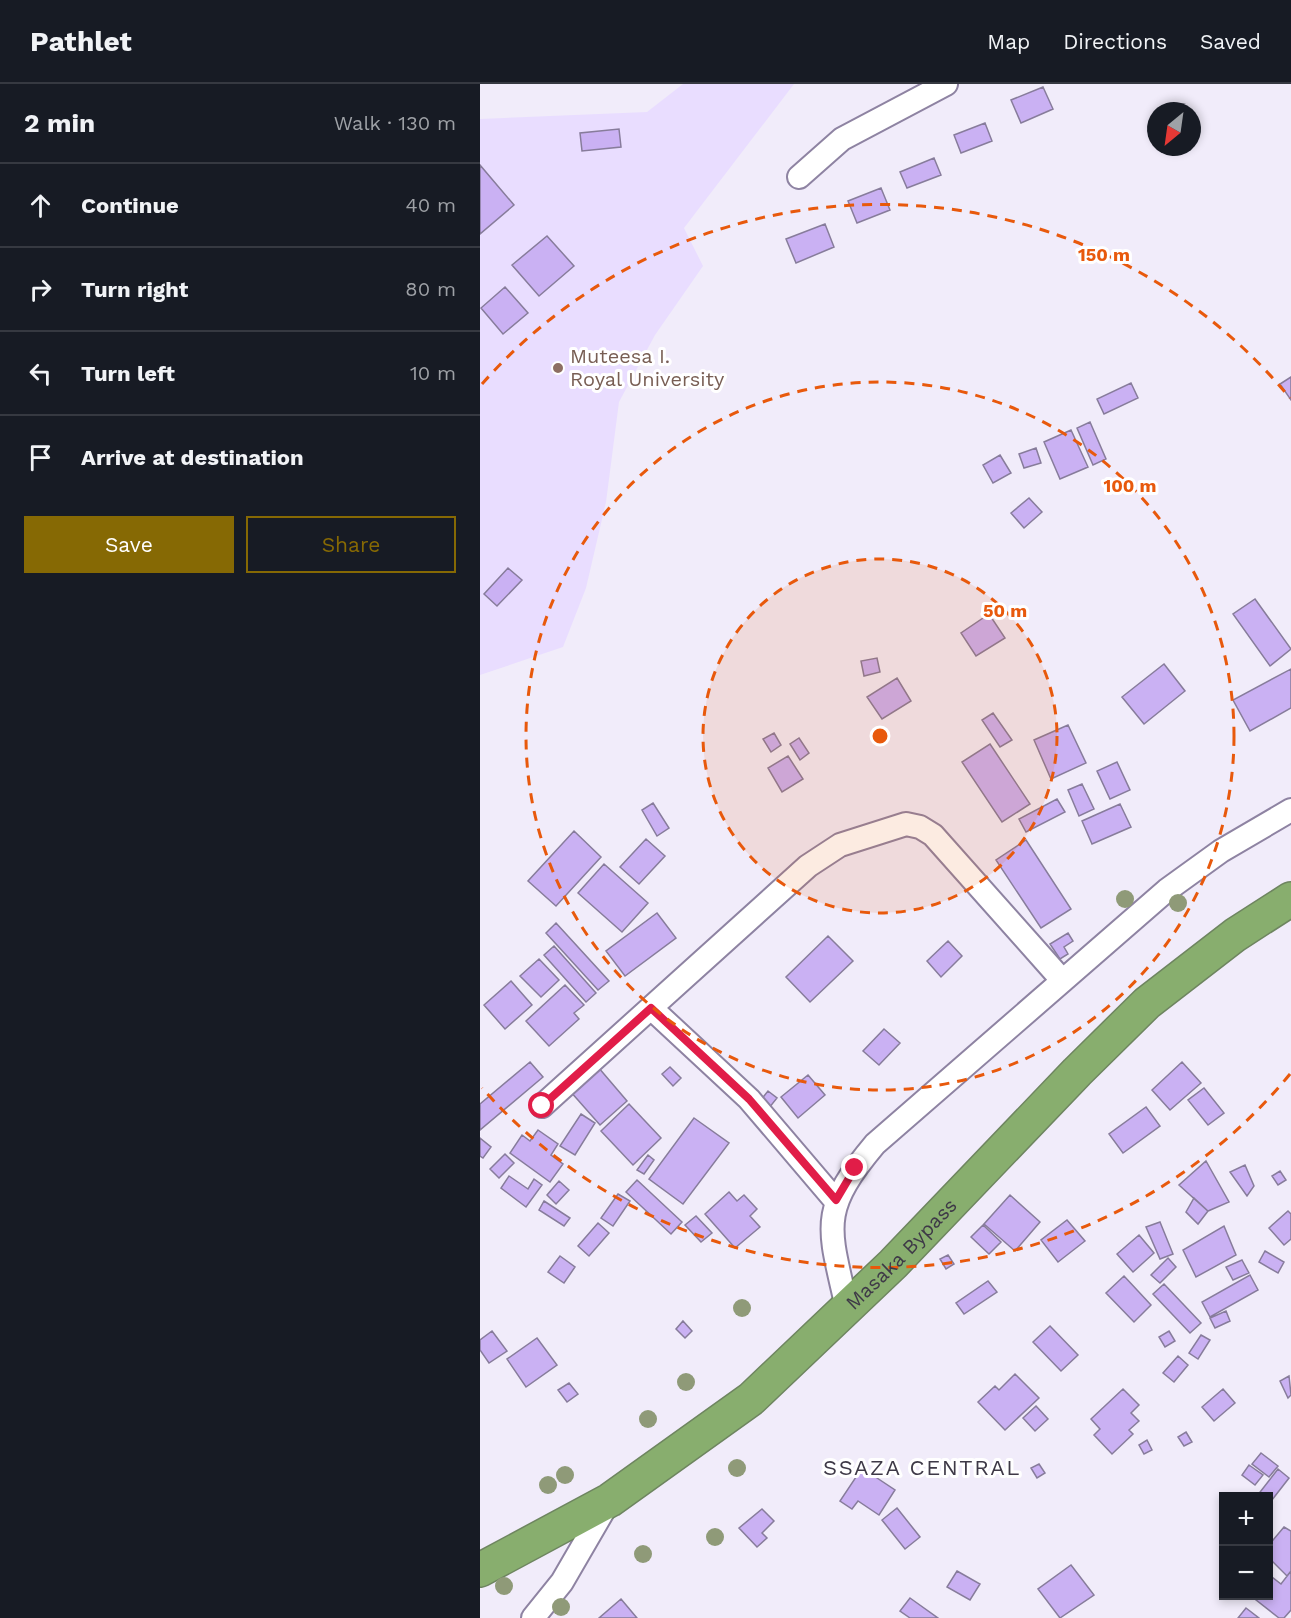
<!DOCTYPE html>
<html lang="en">
<head>
<meta charset="utf-8">
<style>
  body { margin:0; font-family:"Work Sans",sans-serif; background:#20242c; color:#f1f3f6 }
  .controls { position:absolute; right:18px; bottom:18px; display:grid; overflow:hidden; border-radius:0px; box-shadow:0 3px 9px #0003 }
  .controls button { width:54px; height:54px; display:grid; place-items:center; padding:0; border:0; border-bottom:2px solid #363941; background:#171b24; color:#f1f3f6; font:30px sans-serif }
  .compass { position:absolute; left:667px; top:18px; width:54px; height:54px; border-radius:50%; background:#171b24; box-shadow:0 3px 9px #0003; rotate:209deg }
  .stop { position:absolute; width:18px; height:18px; margin:-14px; border:4px solid #e11d48; border-radius:50%; background:#fff }
  .stop.end { background:#e11d48; border-color:#fff; box-shadow:0 2px 6px #0008 }
  .list { margin:0; padding:0; list-style:none }
  h2 { display:flex; justify-content:space-between; align-items:center; height:78px; margin:0; padding:0 24px; font-size:26px }
  h2 small { font-size:20px; font-weight:400; color:#9ea1a6 }
  .list li { display:grid; grid-template-columns:39px 1fr auto; gap:18px; align-items:center; box-sizing:border-box; height:84px; padding:0 24px; border-top:2px solid #363941 }
  .list b { display:block; font-size:22px; white-space:nowrap }
  .list em { font-size:20px; font-style:normal; color:#9ea1a6 }
  .actions { display:flex; gap:12px; padding:18px 24px }
  .actions a { flex:1; padding:14px 0; border:2px solid #866904; border-radius:0px; text-align:center; font-size:21px; color:#866904 }
  .actions .main { background:#866904; color:#fff }
  .icon { flex:none; width:33px; height:33px; fill:none; stroke:currentColor; stroke-width:2; stroke-linecap:round; stroke-linejoin:round }
  .map { position:relative; flex:none; width:811px; height:1534px; overflow:hidden }
  header { display:flex; align-items:center; gap:36px; box-sizing:border-box; height:84px; padding:0 30px; background:#171b24; border-bottom:2px solid #363941 }
  header strong { font-size:28px }
  nav { display:flex; gap:33px; margin-inline-start:auto; font-size:21px }
  main { display:flex }
  aside { flex:1; background:#171b24 }
  .map>svg:first-child { display:block }
</style>
</head>
<body>
<header>
<strong>Pathlet</strong>
<nav><a>Map</a><a>Directions</a><a>Saved</a></nav>
</header>
<main>
<aside>
<h2>2 min<small>Walk · 130 m</small></h2>
<ul class="list">
<li><svg class="icon" aria-label="ahead" viewBox="0 0 24 24"><path d="M12 20V5M6 11l6-6 6 6"/></svg><div><b>Continue</b></div><em>40 m</em></li>
<li><svg class="icon" aria-label="right" viewBox="0 0 24 24"><path d="M7 20v-9h11M14 6l5 5-5 5"/></svg><div><b>Turn right</b></div><em>80 m</em></li>
<li><svg class="icon" aria-label="left" viewBox="0 0 24 24"><path d="M17 20v-9H6M10 6l-5 5 5 5"/></svg><div><b>Turn left</b></div><em>10 m</em></li>
<li><svg class="icon" aria-label="arrive" viewBox="0 0 24 24"><path d="M6 21V4h12l-3 4 3 4H6"/></svg><div><b>Arrive at destination</b></div></li>
</ul>
<div class="actions"><a class="main">Save</a><a>Share</a></div>
</aside>
<div class="map">
<svg width="811" height="1534" viewBox="0 0 811 1534">
  <rect width="100%" height="100%" fill="#f1ecfa"/>
  <path fill="#e9ddff" d="M 203,0 L 314,0 L 204,144 L 223,182 L 175,251 L 139,318 L 126,418 L 106,504 L 83,563 L 0,591 L 0,35 L 167,28 Z"/>
  <path fill="#cab1f3" stroke="#877c9b" stroke-width="1.5" d="M 563,3 L 573,25 L 541,39 L 531,16 Z
    M 505,39 L 512,57 L 481,69 L 474,51 Z
    M 139,45 L 141,63 L 102,67 L 100,49 Z
    M 454,74 L 461,91 L 427,104 L 420,88 Z
    M 0,81 L 34,121 L 0,150 Z
    M 401,104 L 410,126 L 377,139 L 368,117 Z
    M 345,140 L 354,163 L 316,179 L 306,155 Z
    M 67,152 L 94,182 L 59,212 L 32,181 Z
    M 25,203 L 48,229 L 23,250 L 1,224 Z
    M 811,293 L 811,316 L 800,300 Z
    M 651,299 L 658,314 L 624,330 L 617,315 Z
    M 610,338 L 626,375 L 613,381 L 597,344 Z
    M 591,346 L 608,383 L 580,395 L 564,358 Z
    M 556,364 L 561,379 L 544,384 L 539,370 Z
    M 520,371 L 531,389 L 513,399 L 503,381 Z
    M 549,414 L 562,428 L 544,444 L 531,429 Z
    M 28,484 L 42,496 L 17,522 L 4,510 Z
    M 775,515 L 811,565 L 790,582 L 753,530 Z
    M 509,530 L 525,554 L 496,572 L 481,549 Z
    M 397,574 L 400,588 L 384,592 L 381,577 Z
    M 684,580 L 705,607 L 664,640 L 642,613 Z
    M 811,585 L 811,624 L 770,647 L 753,616 Z
    M 417,594 L 431,617 L 402,635 L 387,613 Z
    M 513,629 L 532,656 L 520,663 L 502,636 Z
    M 588,641 L 606,679 L 571,695 L 554,656 Z
    M 294,649 L 301,661 L 291,668 L 283,655 Z
    M 319,654 L 329,669 L 320,676 L 310,660 Z
    M 510,660 L 550,720 L 522,738 L 482,678 Z
    M 308,672 L 323,695 L 302,708 L 288,684 Z
    M 637,678 L 650,706 L 630,715 L 617,687 Z
    M 602,700 L 614,725 L 599,732 L 588,706 Z
    M 577,715 L 585,728 L 546,748 L 539,735 Z
    M 173,719 L 189,744 L 177,752 L 162,726 Z
    M 640,720 L 651,743 L 612,760 L 602,737 Z
    M 94,747 L 121,773 L 76,822 L 48,797 Z
    M 166,755 L 185,772 L 159,800 L 140,783 Z
    M 546,756 L 591,825 L 561,844 L 516,776 Z
    M 124,780 L 168,819 L 142,848 L 98,809 Z
    M 177,829 L 196,854 L 145,892 L 126,867 Z
    M 76,839 L 129,897 L 118,906 L 66,849 Z
    M 588,849 L 593,857 L 584,863 L 588,870 L 580,875 L 570,860 Z
    M 348,852 L 373,877 L 330,918 L 306,893 Z
    M 468,857 L 482,872 L 461,893 L 447,877 Z
    M 74,862 L 116,909 L 106,918 L 64,871 Z
    M 59,875 L 79,896 L 61,913 L 40,892 Z
    M 31,897 L 52,921 L 25,945 L 4,921 Z
    M 85,901 L 104,921 L 94,929 L 99,935 L 69,962 L 46,937 Z
    M 404,945 L 420,959 L 399,981 L 383,967 Z
    M 50,978 L 63,993 L 0,1046 L 0,1020 Z
    M 702,978 L 721,999 L 690,1026 L 672,1006 Z
    M 118,983 L 147,1017 L 120,1041 L 90,1007 Z
    M 190,983 L 201,994 L 193,1002 L 182,990 Z
    M 328,991 L 345,1011 L 318,1034 L 301,1013 Z
    M 724,1004 L 744,1029 L 728,1041 L 708,1016 Z
    M 288,1007 L 297,1014 L 285,1029 L 276,1022 Z
    M 149,1020 L 181,1054 L 153,1081 L 121,1047 Z
    M 666,1023 L 680,1042 L 643,1069 L 629,1050 Z
    M 101,1030 L 115,1039 L 95,1071 L 80,1062 Z
    M 214,1034 L 249,1059 L 203,1120 L 169,1095 Z
    M 58,1046 L 78,1060 L 71,1071 L 83,1080 L 70,1098 L 30,1069 L 42,1051 L 50,1057 Z
    M 0,1054 L 11,1063 L 3,1074 L 0,1072 Z
    M 25,1070 L 34,1079 L 19,1094 L 10,1085 Z
    M 168,1071 L 174,1076 L 164,1090 L 157,1086 Z
    M 726,1077 L 749,1118 L 728,1127 L 699,1101 Z
    M 765,1081 L 774,1102 L 767,1112 L 750,1088 Z
    M 800,1087 L 806,1096 L 798,1101 L 792,1092 Z
    M 29,1092 L 48,1105 L 54,1095 L 62,1101 L 46,1123 L 21,1104 Z
    M 157,1096 L 202,1138 L 191,1150 L 146,1108 Z
    M 79,1097 L 89,1106 L 76,1120 L 67,1111 Z
    M 249,1108 L 257,1117 L 264,1111 L 277,1125 L 270,1132 L 280,1143 L 255,1164 L 225,1130 Z
    M 138,1110 L 150,1117 L 133,1142 L 121,1134 Z
    M 530,1111 L 560,1138 L 535,1167 L 504,1140 Z
    M 714,1114 L 728,1127 L 718,1140 L 706,1128 Z
    M 64,1117 L 90,1134 L 84,1142 L 59,1126 Z
    M 808,1127 L 811,1130 L 811,1155 L 804,1161 L 789,1144 Z
    M 216,1132 L 232,1149 L 221,1158 L 205,1141 Z
    M 587,1136 L 605,1157 L 578,1178 L 561,1156 Z
    M 680,1138 L 693,1170 L 680,1175 L 666,1143 Z
    M 118,1139 L 129,1149 L 109,1172 L 98,1162 Z
    M 503,1141 L 521,1158 L 509,1170 L 491,1153 Z
    M 744,1142 L 756,1171 L 716,1193 L 703,1166 Z
    M 659,1151 L 674,1169 L 653,1188 L 637,1170 Z
    M 785,1167 L 804,1178 L 798,1189 L 779,1178 Z
    M 468,1171 L 474,1180 L 466,1185 L 460,1175 Z
    M 80,1172 L 95,1183 L 84,1199 L 68,1188 Z
    M 688,1174 L 696,1183 L 680,1199 L 671,1191 Z
    M 762,1176 L 769,1189 L 753,1196 L 746,1183 Z
    M 770,1191 L 778,1206 L 730,1233 L 722,1218 Z
    M 644,1192 L 671,1221 L 654,1238 L 626,1209 Z
    M 508,1197 L 517,1208 L 484,1230 L 476,1219 Z
    M 684,1200 L 721,1239 L 710,1249 L 673,1210 Z
    M 746,1227 L 750,1237 L 735,1244 L 730,1234 Z
    M 203,1237 L 212,1247 L 205,1254 L 196,1245 Z
    M 570,1242 L 598,1271 L 581,1287 L 553,1258 Z
    M 12,1247 L 27,1267 L 9,1279 L 0,1266 L 0,1256 Z
    M 689,1247 L 695,1257 L 685,1263 L 679,1253 Z
    M 721,1251 L 730,1256 L 718,1275 L 709,1269 Z
    M 57,1254 L 77,1281 L 46,1303 L 27,1275 Z
    M 698,1272 L 708,1281 L 694,1298 L 683,1289 Z
    M 535,1290 L 559,1314 L 525,1346 L 498,1318 L 515,1302 L 519,1306 Z
    M 809,1292 L 811,1311 L 808,1314 L 800,1297 Z
    M 89,1299 L 98,1310 L 87,1318 L 78,1306 Z
    M 643,1305 L 659,1321 L 651,1329 L 659,1337 L 649,1346 L 653,1350 L 632,1370 L 614,1351 L 620,1345 L 611,1335 Z
    M 743,1305 L 755,1319 L 734,1337 L 722,1323 Z
    M 556,1322 L 568,1335 L 555,1347 L 543,1334 Z
    M 706,1348 L 712,1358 L 704,1362 L 698,1353 Z
    M 667,1356 L 672,1366 L 664,1370 L 659,1361 Z
    M 781,1369 L 798,1382 L 789,1393 L 772,1380 Z
    M 559,1380 L 565,1389 L 557,1394 L 551,1384 Z
    M 769,1381 L 783,1391 L 775,1401 L 762,1391 Z
    M 382,1384 L 415,1406 L 399,1431 L 378,1417 L 372,1425 L 360,1417 Z
    M 798,1385 L 809,1394 L 788,1421 L 788,1412 L 777,1412 Z
    M 417,1424 L 440,1453 L 425,1465 L 402,1436 Z
    M 282,1425 L 294,1437 L 282,1449 L 287,1454 L 277,1463 L 259,1444 Z
    M 804,1443 L 811,1447 L 811,1487 L 807,1492 L 788,1473 L 788,1462 Z
    M 591,1481 L 614,1511 L 580,1534 L 558,1505 Z
    M 477,1487 L 500,1500 L 490,1516 L 467,1503 Z
    M 811,1487 L 811,1526 L 804,1534 L 799,1534 L 771,1512 L 788,1512 L 788,1490 L 801,1500 Z
    M 430,1514 L 458,1534 L 430,1534 L 420,1527 Z
    M 141,1515 L 157,1534 L 119,1534 Z
    M 766,1524 L 779,1534 L 758,1534 Z"/>
  <g fill="none" stroke-linecap="round" stroke-linejoin="round">
    <defs>
      <path id="minor" d="M 319,93 L 362,55 L 466,0
        M 171,924 L 269,1015 L 355,1116
        M 62,1022 L 328,782 L 360,761 L 426,740 L 440,743 L 453,751 L 582,896
        M 367,1224 C 349,1143 338,1128 395,1060 L 687,806 L 741,767 L 811,726
        M 53,1534 L 82,1498 L 129,1417"/>
      <g id="highway">
        <path id="s1" d="M 0,1486 L 130,1416 L 271,1315 L 413,1180 L 597,988 L 667,919 L 755,851 L 811,815"/>
      </g>
    </defs>
    <use href="#minor" stroke="#8e83a2" stroke-width="26"/>
    <use href="#highway" stroke="#6e8560" stroke-width="36"/>
    <use href="#minor" stroke="#fff" stroke-width="22"/>
    <use href="#highway" stroke="#88ae6e" stroke-width="33"/>
  </g>
  <g fill="#8f9a78">
    <circle cx="645" cy="815" r="9"/>
    <circle cx="698" cy="819" r="9"/>
    <circle cx="262" cy="1224" r="9"/>
    <circle cx="206" cy="1298" r="9"/>
    <circle cx="168" cy="1335" r="9"/>
    <circle cx="257" cy="1384" r="9"/>
    <circle cx="85" cy="1391" r="9"/>
    <circle cx="68" cy="1401" r="9"/>
    <circle cx="235" cy="1453" r="9"/>
    <circle cx="163" cy="1470" r="9"/>
    <circle cx="24" cy="1502" r="9"/>
    <circle cx="81" cy="1523" r="9"/>
  </g>
  <g fill="none" stroke-linecap="round" stroke-linejoin="round">
    <path stroke="#e11d48" stroke-width="8" d="M 62,1022 L 171,924 L 269,1015 L 356,1116 L 375,1084"/>
  </g>
  <circle cx="400" cy="652" r="177" fill="#e8590c" fill-opacity=".12"/>
  <g fill="none" stroke="#e8590c" stroke-width="3" stroke-dasharray="10 8">
    <circle cx="400" cy="652" r="177"/>
    <circle cx="400" cy="652" r="354"/>
    <path d="M810 990A531 531 0 0 1 2 1004M2 300A531 531 0 0 1 810 314"/>
  </g>
  <circle fill="#8d6e63" stroke="#fff" stroke-width="2" cx="78" cy="284" r="6"/>
  <g text-anchor="middle" stroke-width="6" stroke-linejoin="round" paint-order="stroke">
    <g font-size="20" fill="#785e54" stroke="#fff" text-anchor="start">
      <text x="90" y="279">Muteesa I.<tspan x="90" dy="23">Royal University</tspan></text>
    </g>
    <g font-size="20" fill="#3e3947" stroke="#fff">
      <text dy="7" stroke="none"><textPath href="#s1" startOffset="530">Masaka Bypass</textPath></text>
    </g>
    <g font-size="22" letter-spacing="1.5" fill="#3e3947" stroke="#fff">
      <text x="442" y="1391">SSAZA CENTRAL</text>
    </g>
  </g>
  <circle cx="400" cy="652" r="9" fill="#e8590c" stroke="#fff" stroke-width="3"/>
  <g font-size="18" text-anchor="middle" font-weight="bold" fill="#e8590c" stroke="#fff" stroke-width="6" stroke-linejoin="round" paint-order="stroke">
    <text x="624" y="177">150 m</text>
    <text x="650" y="408">100 m</text>
    <text x="525" y="533">50 m</text>
  </g>
</svg>
<div class="controls">
<button>+</button>
<button>−</button>
</div>
<svg class="compass" viewBox="-18 -18 36 36"><path d="M0-13l5 13h-10z" fill="#e53935"/><path d="M0 13l5-13h-10z" fill="#9ea1a6"/></svg>
<div class="stop" style="left:62px;top:1022px"></div>
<div class="stop end" style="left:375px;top:1084px"></div>
</div>
</main>
</body>
</html>
